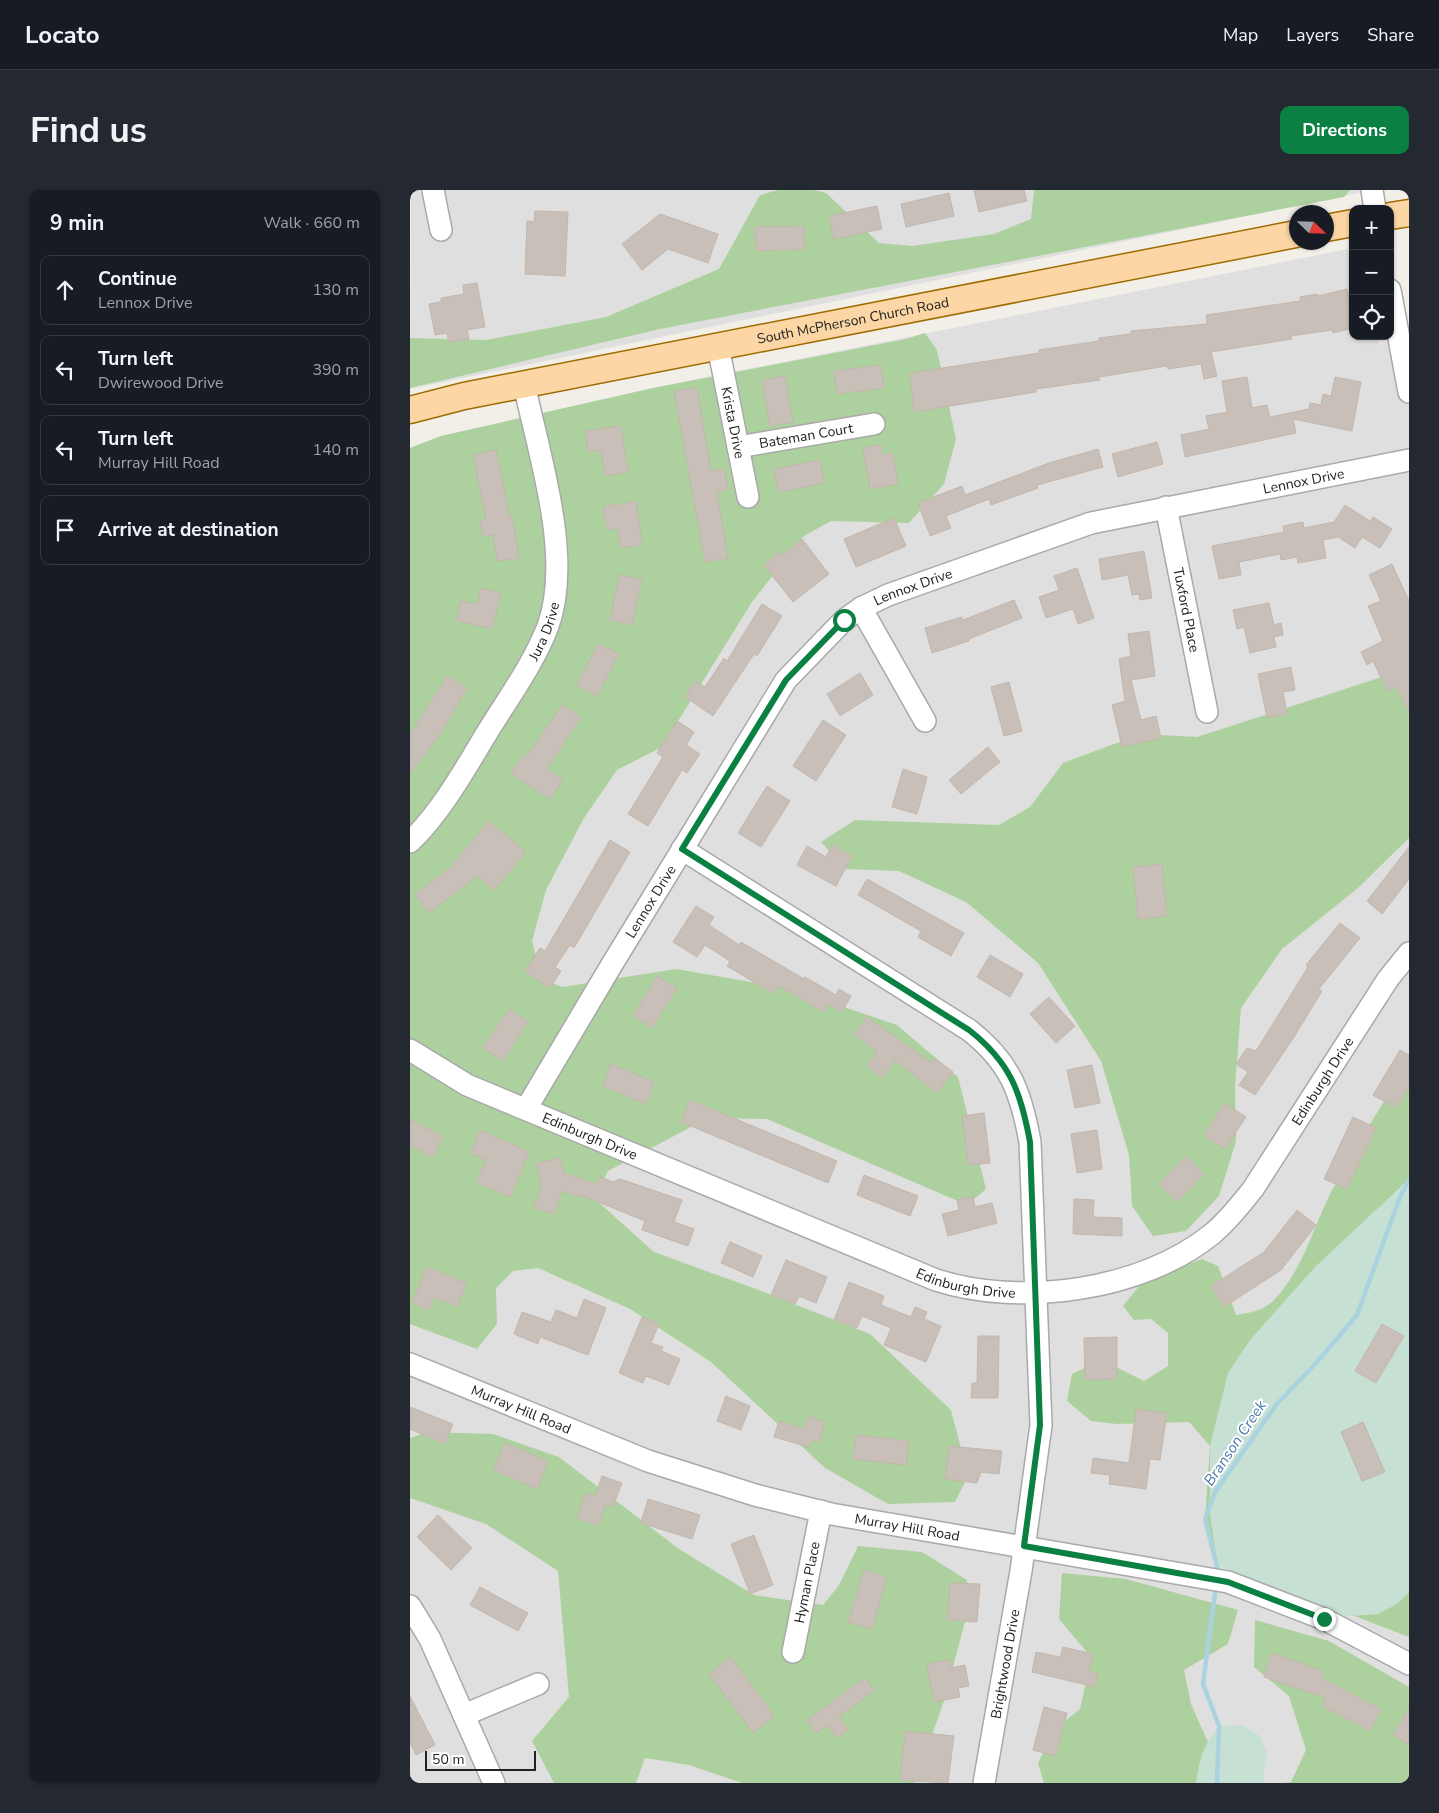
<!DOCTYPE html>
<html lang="en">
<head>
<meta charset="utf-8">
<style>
  body { margin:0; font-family:"Nunito Sans",sans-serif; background:#242831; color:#f1f3f6 }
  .controls { position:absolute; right:15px; top:15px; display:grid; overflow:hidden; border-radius:10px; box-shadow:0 1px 4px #0004 }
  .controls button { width:45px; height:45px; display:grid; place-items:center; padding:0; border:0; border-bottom:1px solid #363941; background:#171b24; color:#f1f3f6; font:25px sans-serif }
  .compass { position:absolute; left:879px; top:15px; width:45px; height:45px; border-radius:50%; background:#171b24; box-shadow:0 1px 4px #0004; rotate:113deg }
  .scale { position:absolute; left:15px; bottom:12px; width:111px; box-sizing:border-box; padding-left:5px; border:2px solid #222; border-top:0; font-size:14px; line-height:18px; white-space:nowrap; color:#222; -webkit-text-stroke:4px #fff; paint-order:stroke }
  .stop { position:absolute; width:15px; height:15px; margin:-11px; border:4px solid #0b8043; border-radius:50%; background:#fff }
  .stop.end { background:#0b8043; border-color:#fff; box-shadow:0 1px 5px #0008 }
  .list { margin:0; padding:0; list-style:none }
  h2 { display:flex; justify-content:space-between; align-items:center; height:65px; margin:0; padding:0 20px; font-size:21px }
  h2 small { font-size:16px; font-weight:400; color:#9ea1a6 }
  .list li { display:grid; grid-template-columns:32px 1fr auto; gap:15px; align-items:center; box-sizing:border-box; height:70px; margin:0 10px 10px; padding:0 10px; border:1px solid #363941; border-radius:10px }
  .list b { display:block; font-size:19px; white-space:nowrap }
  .list p { margin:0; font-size:16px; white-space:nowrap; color:#9ea1a6 }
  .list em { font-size:16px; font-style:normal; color:#9ea1a6 }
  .icon { flex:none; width:28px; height:28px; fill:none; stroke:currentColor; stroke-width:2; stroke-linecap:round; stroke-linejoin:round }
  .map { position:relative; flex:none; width:999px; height:1593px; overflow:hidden; border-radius:10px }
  header { display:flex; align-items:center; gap:30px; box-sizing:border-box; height:70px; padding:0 25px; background:#171b24; border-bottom:1px solid #363941 }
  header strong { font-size:24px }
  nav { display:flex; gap:28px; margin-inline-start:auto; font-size:18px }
  .intro { display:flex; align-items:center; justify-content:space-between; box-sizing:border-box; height:120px; padding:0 30px }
  h1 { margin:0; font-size:35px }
  .button { padding:12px 22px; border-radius:10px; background:#0b8043; color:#fff; font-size:18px; font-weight:700 }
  main { display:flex; gap:30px; padding:0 30px }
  aside { flex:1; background:#171b24; border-radius:10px; box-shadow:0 1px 4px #0004 }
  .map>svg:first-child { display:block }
</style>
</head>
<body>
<header>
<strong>Locato</strong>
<nav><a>Map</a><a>Layers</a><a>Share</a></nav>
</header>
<div class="intro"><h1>Find us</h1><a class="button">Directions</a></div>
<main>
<aside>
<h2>9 min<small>Walk · 660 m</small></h2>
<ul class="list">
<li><svg class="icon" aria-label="ahead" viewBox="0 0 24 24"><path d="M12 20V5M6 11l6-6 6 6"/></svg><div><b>Continue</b><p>Lennox Drive</p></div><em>130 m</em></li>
<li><svg class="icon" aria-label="left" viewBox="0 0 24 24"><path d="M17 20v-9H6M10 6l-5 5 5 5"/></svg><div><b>Turn left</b><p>Dwirewood Drive</p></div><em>390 m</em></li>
<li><svg class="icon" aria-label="left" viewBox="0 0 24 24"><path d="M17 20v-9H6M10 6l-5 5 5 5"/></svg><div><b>Turn left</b><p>Murray Hill Road</p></div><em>140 m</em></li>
<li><svg class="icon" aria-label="arrive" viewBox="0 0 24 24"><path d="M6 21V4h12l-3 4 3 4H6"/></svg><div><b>Arrive at destination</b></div></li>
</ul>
</aside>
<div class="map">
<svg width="999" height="1593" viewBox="0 0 999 1593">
  <rect width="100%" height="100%" fill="#f2efe9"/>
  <path fill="#e0dfdf" d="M 1,0 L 963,0 L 0,199 Z
    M 943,58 L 943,146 L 967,146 L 969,155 L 999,146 L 999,1593 L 0,1593 L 0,258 L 31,246 L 243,198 Z"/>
  <path fill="#add19e" d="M 368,0 L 404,0 L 416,3 L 469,53 L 502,56 L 584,44 L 621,29 L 624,0 L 940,0 L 934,7 L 250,139 L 0,198 L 0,148 L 76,150 L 196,127 L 309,79 L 350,5 Z
    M 515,143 L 527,160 L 546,249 L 534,294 L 499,333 L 421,331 L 394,346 L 342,412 L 252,557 L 207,580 L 174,628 L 136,700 L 122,751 L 132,789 L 152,797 L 266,779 L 381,799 L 487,835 L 548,887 L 576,999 L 557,1015 L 357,929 L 298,928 L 198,981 L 184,1008 L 244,1062 L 354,1102 L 460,1144 L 541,1220 L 558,1286 L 545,1312 L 478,1314 L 415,1278 L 301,1172 L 220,1119 L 128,1078 L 103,1081 L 86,1098 L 87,1134 L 67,1159 L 0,1134 L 0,258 L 31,246 L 243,198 L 496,149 Z
    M 972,487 L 999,501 L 999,648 L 948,698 L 872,759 L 831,818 L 825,896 L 826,951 L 809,1006 L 776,1041 L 743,1046 L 722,1016 L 719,965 L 691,871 L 628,773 L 556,712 L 489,681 L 435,679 L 411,652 L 445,630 L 589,635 L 620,617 L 653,573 L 731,544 L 787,547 Z
    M 999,879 L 999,1447 L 807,1373 L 795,1329 L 800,1256 L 779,1232 L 707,1234 L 681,1231 L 657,1211 L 662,1184 L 692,1170 L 734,1191 L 758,1176 L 758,1143 L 741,1129 L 724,1130 L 713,1116 L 733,1091 L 792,1069 L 808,1076 L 826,1125 C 841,1122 853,1121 864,1110 C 892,1081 902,1041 919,1006 C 940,965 964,927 989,888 Z
    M 18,1242 L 83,1244 L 149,1267 L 269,1359 L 344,1405 L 413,1415 L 429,1395 L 448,1356 L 512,1362 L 557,1390 L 557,1424 L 534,1511 L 505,1593 L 332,1593 L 279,1575 L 235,1568 L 226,1593 L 144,1593 L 122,1551 L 159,1507 L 148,1381 L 76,1334 L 0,1308 L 0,1248 Z
    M 652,1383 L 716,1389 L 828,1420 L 818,1454 L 774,1480 L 781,1514 L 797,1550 L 829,1593 L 634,1593 L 628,1573 L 645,1539 L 670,1519 L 681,1467 L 649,1429 Z
    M 845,1430 L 919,1451 L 999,1497 L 999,1593 L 873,1593 L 881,1592 L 896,1560 L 879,1506 L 844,1477 Z"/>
  <path fill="#c6e0d4" d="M 999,989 L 999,1402 L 987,1414 L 968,1424 L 914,1428 L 886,1421 L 807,1373 L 800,1324 L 800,1256 L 818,1183 L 840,1150 L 905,1077 Z
    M 832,1535 L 850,1546 L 857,1563 L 853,1593 L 786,1593 C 789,1570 794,1553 809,1536 Z"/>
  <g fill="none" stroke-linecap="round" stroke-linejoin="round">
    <path stroke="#aad3df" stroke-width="4.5" d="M 809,1384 L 795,1329 L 805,1302 L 866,1215 L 908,1171 L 947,1125 L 990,1007 L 999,990
      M 806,1396 L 793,1494 L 809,1536 L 807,1593"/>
  </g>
  <path fill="#c7bfb8" stroke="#c4b6ab" d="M 564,0 L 614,0 L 617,11 L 569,22 Z
    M 539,3 L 544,26 L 496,37 L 491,14 Z
    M 467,16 L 472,39 L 424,49 L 419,26 Z
    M 125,21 L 158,22 L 155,86 L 115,84 L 117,31 L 124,32 Z
    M 250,24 L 308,44 L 298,73 L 258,59 L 232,80 L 212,54 Z
    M 394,36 L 395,59 L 346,61 L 345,37 Z
    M 67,93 L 75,137 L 57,140 L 59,149 L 39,152 L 37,143 L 25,145 L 19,114 L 31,112 L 31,108 L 54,104 L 53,95 Z
    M 937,99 L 943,120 L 943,138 L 923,143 L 922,140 L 881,146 L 882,149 L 801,162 L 807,186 L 794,189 L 791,174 L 758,179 L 757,176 L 689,187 L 690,190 L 626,199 L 626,202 L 504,222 L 500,183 L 629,163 L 629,160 L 689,151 L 689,148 L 721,144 L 721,141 L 797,134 L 796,125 L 890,111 L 890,107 L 907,104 L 908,106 Z
    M 471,175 L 474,198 L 427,204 L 424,181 Z
    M 375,186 L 383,232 L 360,236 L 352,190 Z
    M 837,187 L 842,218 L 857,215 L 860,227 L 899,219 L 900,213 L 911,215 L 913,204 L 921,206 L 925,187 L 951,192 L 942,241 L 883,229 L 886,243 L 775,267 L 771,245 L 799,239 L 796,226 L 817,222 L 812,191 Z
    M 287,198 L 301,281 L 314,279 L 318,299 L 307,302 L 318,368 L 295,372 L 264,201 Z
    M 211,236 L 218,282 L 195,286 L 191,260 L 178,262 L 175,241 Z
    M 747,252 L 753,274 L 708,287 L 702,264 Z
    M 471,255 L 473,265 L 483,263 L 488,294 L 460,299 L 453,258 Z
    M 688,259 L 693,277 L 627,295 L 628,298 L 581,315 L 579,309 L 536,326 L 541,338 L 520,346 L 508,313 L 552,296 L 555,305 L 639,273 Z
    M 86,260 L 99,325 L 102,325 L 109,368 L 87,371 L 83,345 L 73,346 L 70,331 L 76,330 L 63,265 Z
    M 410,270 L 414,293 L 369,302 L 364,279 Z
    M 226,311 L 232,355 L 211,358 L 207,338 L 197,340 L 193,317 Z
    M 935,315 L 960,331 L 963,327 L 982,339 L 970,358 L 952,347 L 945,358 L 928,347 L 913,350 L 916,368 L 888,373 L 887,367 L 871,370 L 870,364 L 829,372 L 831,385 L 809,389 L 802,356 L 874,342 L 873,336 L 893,332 L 894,338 L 924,332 Z
    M 484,328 L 496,356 L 446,377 L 434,349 Z
    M 392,349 L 419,384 L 383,412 L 354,375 L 369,362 L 372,365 Z
    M 734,361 L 742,408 L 730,410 L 729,404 L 722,405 L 718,385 L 692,390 L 689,369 Z
    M 982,374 L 999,411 L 999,522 L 986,497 L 977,501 L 963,471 L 957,475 L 951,462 L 973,451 L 958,416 L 971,411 L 959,385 Z
    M 667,378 L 684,428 L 668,434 L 663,419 L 636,428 L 629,407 L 649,400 L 644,386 Z
    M 209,385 L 232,389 L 222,435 L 200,430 Z
    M 71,398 L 91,403 L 82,439 L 46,430 L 51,411 L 67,414 Z
    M 604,410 L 612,428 L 559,449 L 559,451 L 522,463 L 515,438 L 552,427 L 553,430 Z
    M 859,413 L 864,435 L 871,433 L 873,445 L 864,447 L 866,457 L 840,463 L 834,437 L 827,439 L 823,420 Z
    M 352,414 L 372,426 L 347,466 L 344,464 L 303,526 L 275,507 L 285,491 L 295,497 L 314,468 L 317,471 Z
    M 739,441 L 745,486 L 721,490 L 731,530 L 746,526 L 751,548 L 712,557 L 702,515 L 715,511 L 709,469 L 721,466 L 718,444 Z
    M 188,454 L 209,464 L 187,506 L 167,495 Z
    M 881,477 L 885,500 L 873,502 L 877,524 L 857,528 L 848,484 Z
    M 450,483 L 463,505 L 430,526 L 417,504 Z
    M 37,486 L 57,498 L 31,543 L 0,584 L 0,545 Z
    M 599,492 L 612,541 L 594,546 L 581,497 Z
    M 152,515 L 171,527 L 137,579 L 153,590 L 140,609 L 101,584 L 114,564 L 117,566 Z
    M 413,530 L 436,545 L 406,591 L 383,576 Z
    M 267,531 L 284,542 L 276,555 L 290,564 L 277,583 L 272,580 L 238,636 L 218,624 L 253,567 L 247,563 Z
    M 578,557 L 590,572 L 551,604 L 539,590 Z
    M 493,579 L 517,587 L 507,624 L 482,617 Z
    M 357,596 L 380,611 L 351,657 L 328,643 Z
    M 79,631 L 116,662 L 84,700 L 67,686 L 19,723 L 5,704 L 40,678 Z
    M 200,650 L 220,662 L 164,758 L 160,755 L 145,777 L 151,781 L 140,798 L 115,781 L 130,758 L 135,761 Z
    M 422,655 L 442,666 L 426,696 L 387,675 L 397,656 L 416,667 Z
    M 999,657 L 999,689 L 972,724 L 957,711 Z
    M 752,674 L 757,726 L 728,729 L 723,677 Z
    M 457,689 L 554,743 L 541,766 L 508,747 L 511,741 L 448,705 Z
    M 286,716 L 304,727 L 299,735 L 329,755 L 331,752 L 394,789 L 395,787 L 426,805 L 429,799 L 441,806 L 432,822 L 418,814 L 414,822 L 369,796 L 364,804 L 317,776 L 320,771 L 295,755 L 287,767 L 263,752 Z
    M 930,733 L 950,748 L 909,799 L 912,801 L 884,847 L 845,905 L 829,895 L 838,882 L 826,874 L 837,858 L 846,861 L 898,777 L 896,775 Z
    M 580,765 L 613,784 L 600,807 L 567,787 Z
    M 247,786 L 267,798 L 242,838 L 223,826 Z
    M 639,807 L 665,836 L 646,853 L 620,824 Z
    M 99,819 L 118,831 L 93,871 L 73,858 Z
    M 457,827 L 520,872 L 526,869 L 543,882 L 527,903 L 485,870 L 473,888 L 457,876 L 467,861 L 444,845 Z
    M 990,860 L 999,865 L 999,897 L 986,918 L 963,905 Z
    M 201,874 L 244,892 L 236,914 L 193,896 Z
    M 682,875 L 690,913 L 665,918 L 657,880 Z
    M 280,910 L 427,971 L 418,993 L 271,932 Z
    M 814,913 L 836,927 L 815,959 L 794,946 Z
    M 574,923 L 580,973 L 558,975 L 552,926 Z
    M 943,927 L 966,938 L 937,999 L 914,989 Z
    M 0,930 L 33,946 L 23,967 L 0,956 Z
    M 70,940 L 119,962 L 100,1007 L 66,992 L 76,970 L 60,963 Z
    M 687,940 L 692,979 L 667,983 L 661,944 Z
    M 776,966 L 794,984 L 767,1012 L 749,994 Z
    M 150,968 L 154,983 L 187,994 L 190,987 L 203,992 L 210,989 L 272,1010 L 264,1032 L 284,1039 L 278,1056 L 232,1040 L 235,1031 L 171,1005 L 170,1007 L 152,1001 L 144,1024 L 124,1018 L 132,995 L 126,974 Z
    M 454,985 L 508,1006 L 500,1026 L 447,1005 Z
    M 563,1006 L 565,1017 L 582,1013 L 587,1033 L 538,1046 L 532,1024 L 549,1020 L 547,1010 Z
    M 664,1009 L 684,1010 L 683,1027 L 712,1028 L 712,1046 L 663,1044 Z
    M 887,1020 L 906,1035 L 871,1080 L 814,1117 L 801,1096 L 854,1062 Z
    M 320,1052 L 352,1066 L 343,1087 L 311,1073 Z
    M 376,1070 L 417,1087 L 406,1113 L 389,1106 L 385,1114 L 361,1105 Z
    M 17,1077 L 57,1093 L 47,1117 L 24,1107 L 19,1120 L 2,1113 Z
    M 439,1092 L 474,1106 L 471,1115 L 501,1127 L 505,1117 L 517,1122 L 514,1129 L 531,1136 L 516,1172 L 474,1155 L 481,1138 L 452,1126 L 447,1138 L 424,1130 Z
    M 174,1109 L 196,1118 L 178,1165 L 130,1147 L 128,1154 L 104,1144 L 112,1122 L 141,1132 L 146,1120 L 167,1128 Z
    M 232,1127 L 249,1134 L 241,1153 L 253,1157 L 251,1161 L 270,1169 L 259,1195 L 236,1186 L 233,1193 L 209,1183 Z
    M 972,1134 L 994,1146 L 966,1193 L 945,1181 Z
    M 568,1146 L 589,1146 L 588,1208 L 561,1208 L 562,1193 L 567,1193 Z
    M 707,1147 L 707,1189 L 675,1190 L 674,1148 Z
    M 316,1206 L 340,1216 L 331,1240 L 307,1231 Z
    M 0,1217 L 43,1234 L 35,1254 L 0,1239 Z
    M 726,1219 L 757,1223 L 750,1270 L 740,1269 L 736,1299 L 699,1294 L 700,1285 L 681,1283 L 683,1268 L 719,1273 Z
    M 399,1226 L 415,1232 L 409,1252 L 401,1250 L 399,1257 L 364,1247 L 369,1231 L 394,1239 Z
    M 953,1232 L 975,1282 L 952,1291 L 931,1242 Z
    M 446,1245 L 499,1251 L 496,1275 L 443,1269 Z
    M 95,1253 L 138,1271 L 127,1299 L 83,1280 Z
    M 539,1256 L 592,1261 L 589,1284 L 571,1282 L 567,1293 L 535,1289 Z
    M 192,1286 L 212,1293 L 203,1317 L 196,1314 L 188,1336 L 167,1328 L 176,1303 L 185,1306 Z
    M 238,1309 L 290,1325 L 282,1349 L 231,1333 Z
    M 28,1325 L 62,1358 L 41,1380 L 7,1347 Z
    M 344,1345 L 363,1395 L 340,1404 L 321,1354 Z
    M 454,1380 L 477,1387 L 462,1439 L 438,1432 Z
    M 540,1393 L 570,1394 L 567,1432 L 537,1430 Z
    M 70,1397 L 118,1423 L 108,1441 L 60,1415 Z
    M 653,1457 L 683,1464 L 679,1481 L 688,1483 L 685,1497 L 622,1482 L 626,1462 L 650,1467 Z
    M 862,1463 L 913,1481 L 911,1488 L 971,1519 L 960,1541 L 912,1516 L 916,1508 L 854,1487 Z
    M 321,1467 L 364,1526 L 343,1543 L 299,1484 Z
    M 540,1470 L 541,1478 L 555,1475 L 559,1496 L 548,1498 L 550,1507 L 524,1512 L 517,1474 Z
    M 455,1488 L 464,1501 L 429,1526 L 438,1540 L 427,1548 L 418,1535 L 406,1543 L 397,1530 Z
    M 0,1506 L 25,1555 L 6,1565 L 0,1553 Z
    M 634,1517 L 657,1523 L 646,1566 L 623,1560 Z
    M 999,1518 L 999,1554 L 983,1545 Z
    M 495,1541 L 544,1546 L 538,1593 L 490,1590 Z"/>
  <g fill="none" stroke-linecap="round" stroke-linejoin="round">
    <defs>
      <g id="minor">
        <path d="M 23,0 L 31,40"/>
        <path d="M 962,0 L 965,19"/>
        <path d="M 980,100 L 999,202"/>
        <path id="s1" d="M 308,156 L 338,307"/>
        <path id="s2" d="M 328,257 L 464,234"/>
        <path id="s3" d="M 756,317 L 797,522"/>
        <path d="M 451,418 L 515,531"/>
        <path id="s4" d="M 0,652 C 32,621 55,579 78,541 C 99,507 124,473 138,436 C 163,367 129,265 114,194"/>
        <path d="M 272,659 L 559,840 C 600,872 611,902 620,952 L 631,1235 L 611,1381 L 574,1593"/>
        <path id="s5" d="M 0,860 L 57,895 L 526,1090 C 610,1117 732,1101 802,1044 C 818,1031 830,1015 843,999 L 978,789 L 999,763"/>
        <path id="s6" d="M 116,919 L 201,776 L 376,490 L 434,430 L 451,418 L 478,405 L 681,333 L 999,270"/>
        <path id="s7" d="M 0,1174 L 238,1271 L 345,1305 L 421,1324 L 818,1392 L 914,1429 L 999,1474"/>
        <path d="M 0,1416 L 20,1449 L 84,1593"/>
        <path id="s8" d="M 383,1462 L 411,1321"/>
        <path d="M 54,1525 L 128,1494"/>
      </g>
      <g id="major">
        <path d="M 980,26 L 999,23"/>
        <path d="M 916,38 L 943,33"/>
        <path id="s9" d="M 0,220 L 54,206 L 886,44"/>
      </g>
    </defs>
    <use href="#minor" stroke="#a9a9a9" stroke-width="24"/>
    <use href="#major" stroke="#a06b00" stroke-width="29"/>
    <use href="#minor" stroke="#fff" stroke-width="21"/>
    <use href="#major" stroke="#fcd6a4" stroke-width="26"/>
  </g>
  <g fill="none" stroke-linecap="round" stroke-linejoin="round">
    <path stroke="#0b8043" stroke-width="6" d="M 434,430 L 376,490 L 272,659 L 559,840 C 600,872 611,902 620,952 L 630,1235 L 614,1356 L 818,1392 L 914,1429"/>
  </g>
  <g text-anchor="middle" stroke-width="4" stroke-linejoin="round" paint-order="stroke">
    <g font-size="14" fill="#222" stroke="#fff">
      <text dy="5" stroke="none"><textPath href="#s9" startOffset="452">South McPherson Church Road</textPath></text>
      <text dy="5" stroke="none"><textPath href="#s1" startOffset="78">Krista Drive</textPath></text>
      <text dy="5" stroke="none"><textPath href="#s2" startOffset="69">Bateman Court</textPath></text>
      <text dy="5" stroke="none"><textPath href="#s6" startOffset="1068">Lennox Drive</textPath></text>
      <text dy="5" stroke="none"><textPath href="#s6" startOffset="662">Lennox Drive</textPath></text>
      <text dy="5" stroke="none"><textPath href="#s3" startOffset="105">Tuxford Place</textPath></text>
      <text dy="5" stroke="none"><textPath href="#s4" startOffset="251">Jura Drive</textPath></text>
      <text dy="5" stroke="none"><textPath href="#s6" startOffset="242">Lennox Drive</textPath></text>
      <text dy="5" stroke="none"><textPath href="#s5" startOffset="1054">Edinburgh Drive</textPath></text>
      <text dy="5" stroke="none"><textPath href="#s5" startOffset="200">Edinburgh Drive</textPath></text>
      <text dy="5" stroke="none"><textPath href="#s5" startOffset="605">Edinburgh Drive</textPath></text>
      <text dy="5" stroke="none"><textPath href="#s7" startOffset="120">Murray Hill Road</textPath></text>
      <text dy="5" stroke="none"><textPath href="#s7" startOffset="525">Murray Hill Road</textPath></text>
      <text dy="5" stroke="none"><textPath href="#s8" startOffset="71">Hyman Place</textPath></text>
      <text transform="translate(595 1474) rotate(-80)" y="5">Brightwood Drive</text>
    </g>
    <g font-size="15" font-style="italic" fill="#4a7aab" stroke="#fff">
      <text transform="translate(825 1253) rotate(-56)" y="5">Branson Creek</text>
    </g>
  </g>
</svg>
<div class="controls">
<button>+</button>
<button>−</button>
<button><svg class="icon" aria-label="locate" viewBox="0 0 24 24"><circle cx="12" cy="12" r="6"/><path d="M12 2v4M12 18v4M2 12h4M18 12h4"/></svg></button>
</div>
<svg class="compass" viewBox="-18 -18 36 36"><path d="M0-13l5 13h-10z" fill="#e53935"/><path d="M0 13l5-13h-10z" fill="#9ea1a6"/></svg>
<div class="scale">50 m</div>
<div class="stop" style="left:434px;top:430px"></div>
<div class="stop end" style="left:914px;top:1429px"></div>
</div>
</main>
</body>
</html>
